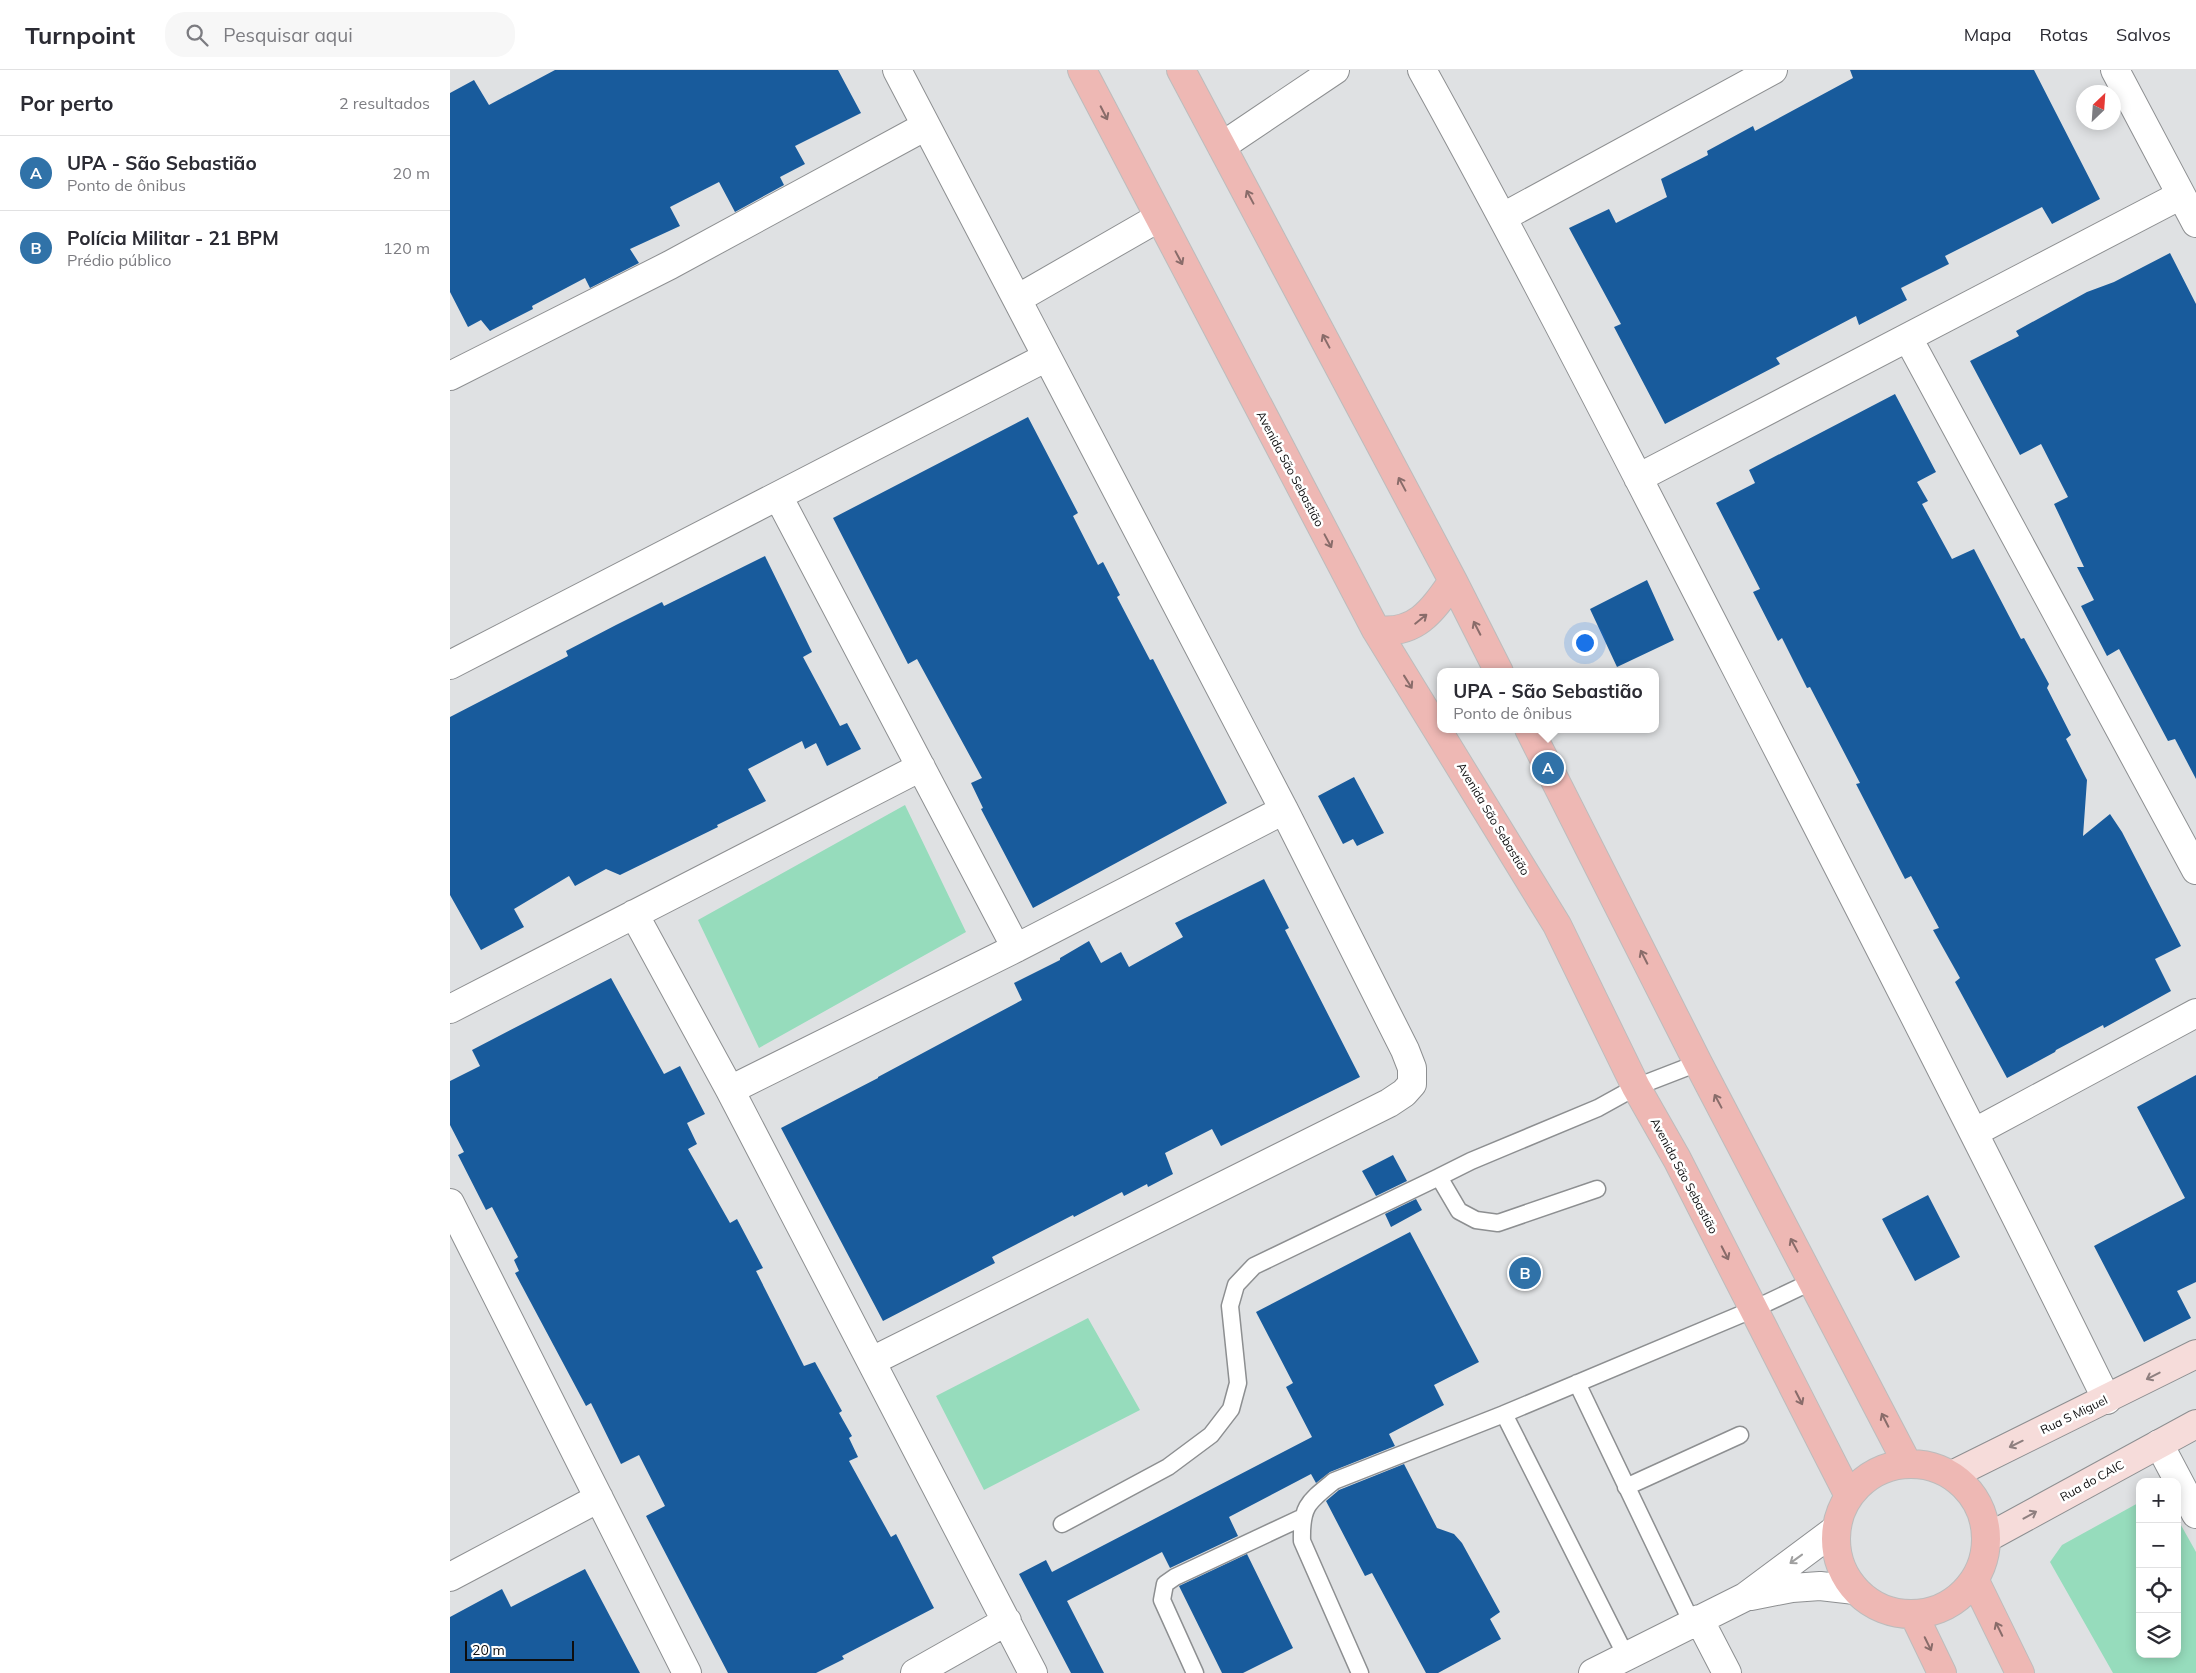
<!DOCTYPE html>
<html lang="pt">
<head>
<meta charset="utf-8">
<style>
  body { margin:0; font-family:Mulish,sans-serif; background:#f7f7f7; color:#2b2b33 }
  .controls { position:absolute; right:15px; bottom:15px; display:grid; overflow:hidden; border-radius:10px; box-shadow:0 2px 12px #0003 }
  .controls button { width:45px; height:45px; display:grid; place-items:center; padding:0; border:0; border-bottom:1px solid #e1e1e2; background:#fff; color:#2b2b33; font:25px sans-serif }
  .compass { position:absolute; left:1626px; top:15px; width:45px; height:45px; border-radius:50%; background:#fff; box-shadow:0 2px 12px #0003; rotate:25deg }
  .scale { position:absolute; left:15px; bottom:12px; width:109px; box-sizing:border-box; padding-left:5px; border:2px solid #0e0e0f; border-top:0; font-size:14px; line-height:18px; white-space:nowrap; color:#0e0e0f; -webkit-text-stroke:4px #fff; paint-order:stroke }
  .you { position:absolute; left:1134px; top:572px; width:18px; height:18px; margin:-12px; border:4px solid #fff; border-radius:50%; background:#1a73e8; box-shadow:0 0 0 8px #1a73e833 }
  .badge { display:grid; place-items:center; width:32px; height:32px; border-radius:50%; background:#3072a8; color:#fff; font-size:16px; font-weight:700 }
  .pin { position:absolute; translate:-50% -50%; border:2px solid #fff; box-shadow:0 1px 5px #0006 }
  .popup { position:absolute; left:987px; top:598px; width:222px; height:65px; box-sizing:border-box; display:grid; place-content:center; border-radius:10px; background:#fff; filter:drop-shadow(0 1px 4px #0005); font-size:16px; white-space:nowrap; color:#7c7c81 }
  .popup b { font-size:19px; color:#2b2b33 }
  .popup::after { content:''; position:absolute; left:50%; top:100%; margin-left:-10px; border:10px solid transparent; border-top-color:#fff }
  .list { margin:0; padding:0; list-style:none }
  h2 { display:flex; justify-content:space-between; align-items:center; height:65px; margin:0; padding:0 20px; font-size:21px }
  h2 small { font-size:16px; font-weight:400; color:#7c7c81 }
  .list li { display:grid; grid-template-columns:32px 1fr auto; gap:15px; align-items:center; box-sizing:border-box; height:75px; padding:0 20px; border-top:1px solid #e1e1e2 }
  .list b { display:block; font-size:19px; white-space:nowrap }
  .list p { margin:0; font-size:16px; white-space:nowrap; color:#7c7c81 }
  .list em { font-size:16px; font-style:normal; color:#7c7c81 }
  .icon { flex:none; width:28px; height:28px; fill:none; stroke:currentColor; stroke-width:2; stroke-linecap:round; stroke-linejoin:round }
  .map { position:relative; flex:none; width:1746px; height:1603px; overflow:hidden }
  header { display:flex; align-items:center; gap:30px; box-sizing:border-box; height:70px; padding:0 25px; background:#fff; border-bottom:1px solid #e1e1e2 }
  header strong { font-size:24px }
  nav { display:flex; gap:28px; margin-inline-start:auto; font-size:18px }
  .search { width:350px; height:45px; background:#f7f7f7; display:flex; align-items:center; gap:12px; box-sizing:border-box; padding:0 18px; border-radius:20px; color:#7c7c81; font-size:19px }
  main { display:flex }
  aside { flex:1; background:#fff }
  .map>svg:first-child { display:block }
</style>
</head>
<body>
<header>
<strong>Turnpoint</strong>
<div class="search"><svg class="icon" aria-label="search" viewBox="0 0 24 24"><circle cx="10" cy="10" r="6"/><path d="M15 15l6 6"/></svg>Pesquisar aqui</div>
<nav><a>Mapa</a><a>Rotas</a><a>Salvos</a></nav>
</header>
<main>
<aside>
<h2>Por perto<small>2 resultados</small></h2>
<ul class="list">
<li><span class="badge">A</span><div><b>UPA - São Sebastião</b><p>Ponto de ônibus</p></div><em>20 m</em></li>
<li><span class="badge">B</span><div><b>Polícia Militar - 21 BPM</b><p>Prédio público</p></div><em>120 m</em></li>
</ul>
</aside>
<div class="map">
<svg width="1746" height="1603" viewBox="0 0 1746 1603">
  <rect width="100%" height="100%" fill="#dfe1e3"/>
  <path fill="#96dcbc" d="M 455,735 L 516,862 L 309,978 L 248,850 Z
    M 638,1248 L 690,1340 L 534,1420 L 486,1326 Z
    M 1690,1432 L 1690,1584 L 1727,1584 L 1727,1448 L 1746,1482 L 1746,1603 L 1663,1603 L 1600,1492 L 1612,1475 Z"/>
  <path fill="#185b9c" d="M 105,0 L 388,0 L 411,43 L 345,76 L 355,94 L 330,107 L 334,115 L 285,142 L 269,112 L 220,137 L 230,156 L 180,179 L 189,193 L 140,218 L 135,208 L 82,236 L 83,239 L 40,261 L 31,250 L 18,257 L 0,222 L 0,23 L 24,10 L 39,35 Z
    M 1400,0 L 1584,0 L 1650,129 L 1602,154 L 1592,137 L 1495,186 L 1499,194 L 1451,218 L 1457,230 L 1409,255 L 1406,246 L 1326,288 L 1330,294 L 1215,354 L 1164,257 L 1171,254 L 1119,158 L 1159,139 L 1166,153 L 1217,127 L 1211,109 L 1258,85 L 1257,81 L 1303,56 L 1305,61 L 1403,8 Z
    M 1720,183 L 1746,234 L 1746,709 L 1725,669 L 1718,671 L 1669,579 L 1657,586 L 1631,536 L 1644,530 L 1627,497 L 1634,497 L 1604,434 L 1618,427 L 1591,374 L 1570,385 L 1520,291 L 1569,266 L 1566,261 L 1637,222 L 1664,212 Z
    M 1445,324 L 1486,402 L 1467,412 L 1478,431 L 1472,434 L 1502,489 L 1524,479 L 1571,569 L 1574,568 L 1599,614 L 1597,618 L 1621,665 L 1616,669 L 1637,710 L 1633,766 L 1660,744 L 1672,762 L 1731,876 L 1705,889 L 1721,921 L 1654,958 L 1653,955 L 1606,980 L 1605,982 L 1557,1008 L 1505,912 L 1510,908 L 1483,860 L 1489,858 L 1461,806 L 1455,809 L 1406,714 L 1410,713 L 1360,617 L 1357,618 L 1332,568 L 1328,571 L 1303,522 L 1310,519 L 1266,433 L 1305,413 L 1299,400 Z
    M 578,347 L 628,443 L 623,446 L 648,495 L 653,492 L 670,525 L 667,527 L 700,590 L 703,589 L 777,733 L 583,838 L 531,739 L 533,738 L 521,713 L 532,708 L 467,589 L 458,594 L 383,448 Z
    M 315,486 L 362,582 L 353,587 L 390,656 L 397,653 L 411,679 L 377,696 L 366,673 L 355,679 L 352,671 L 298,699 L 316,731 L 267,755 L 268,757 L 170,805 L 156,799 L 125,816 L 119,806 L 64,839 L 74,857 L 31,880 L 0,825 L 0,647 L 118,586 L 116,581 L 166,555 L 212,532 L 214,536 Z
    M 1197,510 L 1224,570 L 1167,597 L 1140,539 Z
    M 904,707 L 934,763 L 907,776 L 903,769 L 893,774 L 868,726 Z
    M 814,809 L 839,858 L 835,860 L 910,1007 L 771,1076 L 762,1059 L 715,1083 L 723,1104 L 698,1117 L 697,1114 L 674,1126 L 672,1122 L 624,1147 L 623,1145 L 542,1187 L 545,1193 L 433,1251 L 331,1058 L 428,1008 L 428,1007 L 572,930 L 564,913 L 610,890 L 610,888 L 639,871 L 651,893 L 671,882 L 679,897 L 733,867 L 725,853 Z
    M 161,908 L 214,1004 L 230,996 L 255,1044 L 237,1053 L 247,1074 L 238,1079 L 280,1153 L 287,1149 L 313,1198 L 306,1201 L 354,1296 L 365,1292 L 392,1341 L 389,1343 L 402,1366 L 399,1368 L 408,1387 L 399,1391 L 441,1467 L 446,1464 L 484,1538 L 392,1586 L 394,1589 L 366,1603 L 278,1603 L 196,1446 L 215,1436 L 189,1385 L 171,1394 L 141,1333 L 136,1336 L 65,1203 L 69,1201 L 64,1190 L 68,1187 L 42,1137 L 36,1140 L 8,1085 L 14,1082 L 0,1055 L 0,1011 L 30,996 L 22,980 Z
    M 1746,1005 L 1746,1212 L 1727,1221 L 1741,1248 L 1694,1272 L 1644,1176 L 1735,1128 L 1687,1037 Z
    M 943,1085 L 957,1111 L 926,1126 L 912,1101 Z
    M 1478,1125 L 1510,1187 L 1465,1211 L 1432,1149 Z
    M 966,1129 L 972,1140 L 941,1157 L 935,1144 Z
    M 960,1162 L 1029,1292 L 984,1315 L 994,1335 L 939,1364 L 945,1376 L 880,1402 L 866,1413 L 861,1404 L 779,1447 L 788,1466 L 720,1498 L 712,1482 L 617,1531 L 654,1603 L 621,1603 L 569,1504 L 596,1490 L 602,1502 L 862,1367 L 836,1317 L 843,1313 L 806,1242 Z
    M 954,1394 L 987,1458 L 1004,1464 L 1012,1473 L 1050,1542 L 1040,1549 L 1051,1569 L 988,1603 L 976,1603 L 922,1503 L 915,1506 L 876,1431 L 889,1420 Z
    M 797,1484 L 843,1578 L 793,1603 L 772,1603 L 729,1516 Z
    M 135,1499 L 190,1603 L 0,1603 L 0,1547 L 52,1519 L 61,1537 Z"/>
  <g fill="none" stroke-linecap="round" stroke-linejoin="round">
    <defs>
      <path id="lane" d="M 1147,1119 L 1048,1153 L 1026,1150 L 1009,1141 L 989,1107 L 1021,1091 L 1148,1038 L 1186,1017 L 1248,993
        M 1127,1313 L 1242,1553
        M 1176,1417 L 1290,1365
        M 612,1454 L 718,1397 L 761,1365 L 781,1339 L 788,1313 L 780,1236 L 786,1215 L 804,1196 L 989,1107
        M 1176,1586 L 1054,1344 L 1304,1239 L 1363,1211
        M 745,1603 L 712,1530 L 715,1514 L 725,1507 L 851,1448
        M 910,1603 L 852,1471 C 851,1436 858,1432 884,1411 L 1054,1344"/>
      <path id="street" d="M 972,0 C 1080,195 1181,394 1283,592 C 1409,837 1535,1082 1657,1330
        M 1665,0 L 1746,153
        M 772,76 L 885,0
        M 1053,147 L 1323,0
        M 567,229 L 708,148
        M 1458,268 L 1746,800
        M 0,306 L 220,195 L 476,56
        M 1188,408 L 1731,125
        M 328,426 L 566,878
        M 0,595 L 597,287
        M 184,844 L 280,1020 L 583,1603
        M 0,939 L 471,697
        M 280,1020 L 566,878 L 834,740
        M 1525,1062 L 1746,943
        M 0,1133 L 237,1603
        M 422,1291 L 939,1033 L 954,1023 L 962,1014 L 962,998 L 955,980 L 834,740 L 447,0
        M 1709,1374 L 1746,1444
        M 0,1507 L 149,1428
        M 1301,1526 L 1342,1518 L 1370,1516 L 1405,1520
        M 1249,1549 L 1277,1603
        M 465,1603 L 557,1551
        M 1143,1603 L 1295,1527 L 1385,1460"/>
      <path id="secondary" d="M 1502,1405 L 1746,1284
        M 1537,1468 L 1746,1354"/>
      <path id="primary" d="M 632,0 L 926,560 L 1107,855 L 1186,1017 L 1227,1089 L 1399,1426
        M 731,0 L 1003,511 L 1049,602
        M 926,560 C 966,565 982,541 1003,511
        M 1079,659 L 1248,993 L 1457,1393
        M1386 1469a75 75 0 1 1 150 0a75 75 0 1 1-150 0Z
        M 1525,1511 L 1570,1603
        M 1464,1545 L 1492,1603"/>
    </defs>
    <use href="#lane" stroke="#8d8f91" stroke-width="19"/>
    <use href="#street" stroke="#8d8f91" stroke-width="30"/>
    <use href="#secondary" stroke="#8d8f91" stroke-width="30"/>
    <use href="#primary" stroke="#bcbcbc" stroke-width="30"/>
    <use href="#lane" stroke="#fff" stroke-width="16"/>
    <use href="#street" stroke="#fff" stroke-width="28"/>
    <use href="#secondary" stroke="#f6dcda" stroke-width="28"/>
    <use href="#primary" stroke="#eeb8b4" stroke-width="28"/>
  </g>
  <defs><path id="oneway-shaft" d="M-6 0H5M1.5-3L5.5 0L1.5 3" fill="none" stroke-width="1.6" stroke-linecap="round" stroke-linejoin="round" transform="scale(1.25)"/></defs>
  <g stroke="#896c6a">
    <use href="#oneway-shaft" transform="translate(654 43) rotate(63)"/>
    <use href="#oneway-shaft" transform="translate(800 127) rotate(-118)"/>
    <use href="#oneway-shaft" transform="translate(729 188) rotate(62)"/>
    <use href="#oneway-shaft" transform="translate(876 271) rotate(-118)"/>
    <use href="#oneway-shaft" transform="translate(952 414) rotate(-118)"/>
    <use href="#oneway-shaft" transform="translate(878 471) rotate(62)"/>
    <use href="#oneway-shaft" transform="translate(971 549) rotate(-39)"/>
    <use href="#oneway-shaft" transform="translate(1027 558) rotate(-117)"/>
    <use href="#oneway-shaft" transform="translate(958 612) rotate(58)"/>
    <use href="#oneway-shaft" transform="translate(1194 887) rotate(-117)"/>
    <use href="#oneway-shaft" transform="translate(1268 1031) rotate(-118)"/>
    <use href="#oneway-shaft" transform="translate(1344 1175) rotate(-118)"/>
    <use href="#oneway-shaft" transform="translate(1275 1183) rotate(63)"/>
    <use href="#oneway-shaft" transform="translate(1349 1328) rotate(63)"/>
    <use href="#oneway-shaft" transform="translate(1435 1350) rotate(-117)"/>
    <use href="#oneway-shaft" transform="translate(1549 1559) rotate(-116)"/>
    <use href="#oneway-shaft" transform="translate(1478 1574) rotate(64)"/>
  </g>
  <g stroke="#8e7f7f">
    <use href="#oneway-shaft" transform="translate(1703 1306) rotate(153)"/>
    <use href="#oneway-shaft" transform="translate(1566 1374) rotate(154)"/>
    <use href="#oneway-shaft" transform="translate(1580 1445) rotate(-29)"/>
  </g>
  <use stroke="#9f9f9f" href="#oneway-shaft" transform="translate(1346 1489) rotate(144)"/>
  <g text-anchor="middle" stroke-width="5" stroke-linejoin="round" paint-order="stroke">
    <g font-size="12" fill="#0e0e0f" stroke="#fff">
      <text transform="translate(840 399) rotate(62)" y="4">Avenida São Sebastião</text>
      <text transform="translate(1043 749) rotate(59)" y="4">Avenida São Sebastião</text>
      <text transform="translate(1234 1106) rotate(62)" y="4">Avenida São Sebastião</text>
      <text transform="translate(1624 1345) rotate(-26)" y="4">Rua S Miguel</text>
      <text transform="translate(1642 1411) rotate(-29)" y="4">Rua do CAIC</text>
    </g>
  </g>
</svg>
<div class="controls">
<button>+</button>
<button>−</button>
<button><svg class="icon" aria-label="locate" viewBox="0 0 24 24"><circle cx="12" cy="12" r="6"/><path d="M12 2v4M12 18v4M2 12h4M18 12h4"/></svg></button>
<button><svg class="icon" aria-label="layers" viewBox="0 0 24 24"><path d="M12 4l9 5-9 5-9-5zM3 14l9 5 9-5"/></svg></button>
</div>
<svg class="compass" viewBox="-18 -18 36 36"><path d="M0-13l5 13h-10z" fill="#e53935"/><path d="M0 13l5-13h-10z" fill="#7c7c81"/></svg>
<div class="scale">20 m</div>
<div class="you"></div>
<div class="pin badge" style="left:1098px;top:698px">A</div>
<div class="popup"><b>UPA - São Sebastião</b>Ponto de ônibus</div>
<div class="pin badge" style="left:1075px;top:1203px">B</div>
</div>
</main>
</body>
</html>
